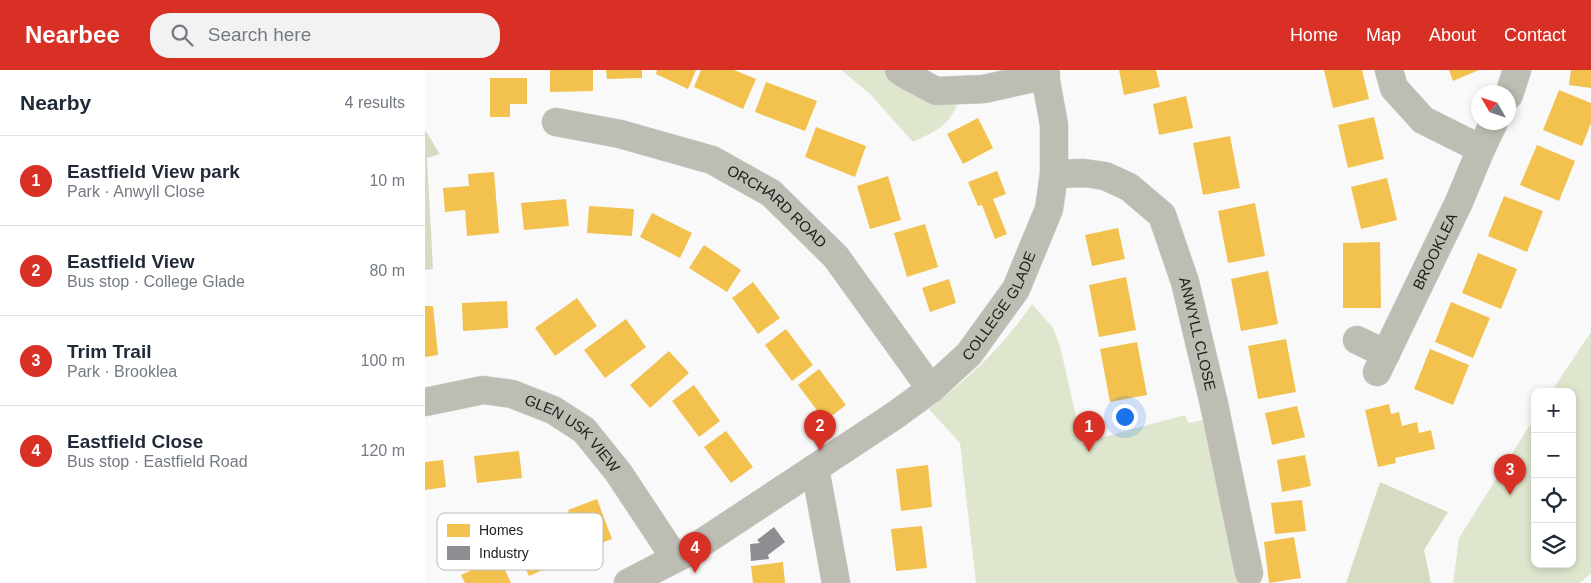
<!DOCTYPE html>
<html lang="en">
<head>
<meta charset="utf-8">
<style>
  body { margin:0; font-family:Arial,sans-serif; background:#f2f2f3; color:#1f2937 }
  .controls { position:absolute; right:15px; bottom:15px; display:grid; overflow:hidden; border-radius:10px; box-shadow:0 2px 8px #0003 }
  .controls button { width:45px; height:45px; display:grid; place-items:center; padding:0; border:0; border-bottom:1px solid #e0e1e3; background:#fff; color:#1f2937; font:25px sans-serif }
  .compass { position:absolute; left:1046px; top:15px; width:45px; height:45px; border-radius:50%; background:#fff; box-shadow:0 2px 8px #0003; rotate:309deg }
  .you { position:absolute; left:699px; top:346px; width:18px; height:18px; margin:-12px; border:4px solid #fff; border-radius:50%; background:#1a73e8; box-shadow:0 0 0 8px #1a73e833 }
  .badge { display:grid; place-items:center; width:32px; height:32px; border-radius:50%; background:#d93025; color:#fff; font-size:16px; font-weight:700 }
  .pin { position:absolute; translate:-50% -41px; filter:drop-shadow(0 1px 2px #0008) }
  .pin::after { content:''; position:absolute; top:26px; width:18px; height:15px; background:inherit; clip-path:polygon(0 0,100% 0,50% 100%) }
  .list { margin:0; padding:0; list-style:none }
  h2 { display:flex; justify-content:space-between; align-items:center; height:65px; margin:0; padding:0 20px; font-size:21px }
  h2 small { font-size:16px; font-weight:400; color:#747a83 }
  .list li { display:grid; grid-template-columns:32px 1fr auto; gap:15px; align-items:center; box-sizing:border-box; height:90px; padding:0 20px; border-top:1px solid #e0e1e3 }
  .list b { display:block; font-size:19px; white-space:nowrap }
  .list p { margin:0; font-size:16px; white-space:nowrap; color:#747a83 }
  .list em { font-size:16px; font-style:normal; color:#747a83 }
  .icon { flex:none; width:28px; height:28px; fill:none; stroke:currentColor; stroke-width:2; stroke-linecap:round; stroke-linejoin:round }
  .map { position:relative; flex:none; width:1166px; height:513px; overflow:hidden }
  header { display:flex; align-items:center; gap:30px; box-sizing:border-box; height:70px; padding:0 25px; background:#d93025; color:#fff }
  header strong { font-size:24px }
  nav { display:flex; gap:28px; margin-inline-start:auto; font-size:18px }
  .search { width:350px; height:45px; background:#f2f2f3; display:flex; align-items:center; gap:12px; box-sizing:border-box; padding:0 18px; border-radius:20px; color:#747a83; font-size:19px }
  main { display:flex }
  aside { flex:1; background:#fff }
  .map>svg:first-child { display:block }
</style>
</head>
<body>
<header>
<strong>Nearbee</strong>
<div class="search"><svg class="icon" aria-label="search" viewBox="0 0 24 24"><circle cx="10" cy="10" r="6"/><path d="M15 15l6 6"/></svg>Search here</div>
<nav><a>Home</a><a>Map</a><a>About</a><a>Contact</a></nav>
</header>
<main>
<aside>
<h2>Nearby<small>4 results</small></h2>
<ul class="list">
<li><span class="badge">1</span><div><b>Eastfield View park</b><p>Park · Anwyll Close</p></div><em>10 m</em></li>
<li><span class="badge">2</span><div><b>Eastfield View</b><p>Bus stop · College Glade</p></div><em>80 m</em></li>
<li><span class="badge">3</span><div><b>Trim Trail</b><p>Park · Brooklea</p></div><em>100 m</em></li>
<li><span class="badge">4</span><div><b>Eastfield Close</b><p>Bus stop · Eastfield Road</p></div><em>120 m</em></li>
</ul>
</aside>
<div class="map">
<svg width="1166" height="513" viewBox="0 0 1166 513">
  <rect width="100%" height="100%" fill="#faf9fa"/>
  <path fill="#dee6cd" d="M 416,0 L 459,0 L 472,9 L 533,32 C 524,57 510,61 488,72 L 444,23 Z
    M 607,234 L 628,258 L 635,276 L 657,373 L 760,345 L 764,353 L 778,350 L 785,357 L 816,513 L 551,513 L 535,373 L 504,339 C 546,306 577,278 607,234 Z
    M 1166,262 L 1166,503 L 1155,513 L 1028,513 L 1034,468 L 1110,347 L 1110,494 L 1147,494 L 1147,322 L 1126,322 Z"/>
  <path fill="#d5dcc2" d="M 0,60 L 15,84 L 2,88 L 8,199 L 0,200 Z
    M 955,412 L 1023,442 L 999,480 L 1006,513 L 921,513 Z"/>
  <path fill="#f2c14e" d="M 125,0 L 168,0 L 168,21 L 125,22 Z
    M 181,0 L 217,0 L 217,8 L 182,9 Z
    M 232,0 L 271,0 L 263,19 L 231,4 Z
    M 276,0 L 309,0 L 331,9 L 318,39 L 269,17 Z
    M 694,0 L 731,0 L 735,17 L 699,25 Z
    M 899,0 L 937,0 L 944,29 L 908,38 Z
    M 1024,0 L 1054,0 L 1028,11 Z
    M 1146,0 L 1166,0 L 1166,18 L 1144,15 Z
    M 65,8 L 102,8 L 102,34 L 85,34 L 85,47 L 65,47 Z
    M 341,12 L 392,31 L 380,61 L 330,42 Z
    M 1134,20 L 1166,33 L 1166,53 L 1157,76 L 1118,60 Z
    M 761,26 L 768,58 L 734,65 L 728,34 Z
    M 949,47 L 959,89 L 923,98 L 913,55 Z
    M 553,48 L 568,78 L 538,94 L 522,64 Z
    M 391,57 L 441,76 L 430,107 L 380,87 Z
    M 805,66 L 815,118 L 778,125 L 768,73 Z
    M 1112,75 L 1150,91 L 1134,131 L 1095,115 Z
    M 572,101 L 581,124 L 568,129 L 582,164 L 570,169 L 557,135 L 553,136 L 543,112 Z
    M 69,102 L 74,163 L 42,166 L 40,140 L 20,142 L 18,118 L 44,116 L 43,104 Z
    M 463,106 L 476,150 L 445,159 L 432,116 Z
    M 962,108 L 972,150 L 936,159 L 926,117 Z
    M 1079,126 L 1118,141 L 1102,182 L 1063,166 Z
    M 141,129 L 144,156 L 99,160 L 96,133 Z
    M 830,133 L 840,186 L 803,193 L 793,141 Z
    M 164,136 L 209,139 L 207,166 L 162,163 Z
    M 227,143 L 267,163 L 255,188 L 215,167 Z
    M 500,154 L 513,197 L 482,207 L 469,163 Z
    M 693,158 L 700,189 L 667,196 L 660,165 Z
    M 955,172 L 956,238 L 918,238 L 918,173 Z
    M 279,175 L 316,200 L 302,222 L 264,198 Z
    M 1053,183 L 1092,199 L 1076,239 L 1037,223 Z
    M 843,201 L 853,254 L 816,261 L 806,209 Z
    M 701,207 L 711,260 L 674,267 L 664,215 Z
    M 524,209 L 531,233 L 505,242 L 497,218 Z
    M 328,212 L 355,248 L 333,264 L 307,228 Z
    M 152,228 L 172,256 L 130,286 L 110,258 Z
    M 82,231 L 83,258 L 38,261 L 37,233 Z
    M 1026,232 L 1065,248 L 1048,288 L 1010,272 Z
    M 0,236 L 8,236 L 13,285 L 0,287 Z
    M 201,249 L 221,277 L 180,308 L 159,280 Z
    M 361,259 L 388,295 L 367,311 L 340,275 Z
    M 861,269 L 871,322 L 833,329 L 823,276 Z
    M 712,272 L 722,325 L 685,332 L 675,279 Z
    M 1005,279 L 1044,295 L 1028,335 L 989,319 Z
    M 244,281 L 264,303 L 225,338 L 205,315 Z
    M 394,299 L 421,335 L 400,351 L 373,315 Z
    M 269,315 L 295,351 L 274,367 L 247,331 Z
    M 964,334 L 966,344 L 974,342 L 977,356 L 992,352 L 994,363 L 1006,360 L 1010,379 L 970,388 L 971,393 L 953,397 L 940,340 Z
    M 872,336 L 880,367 L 847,375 L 840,343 Z
    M 301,361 L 328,397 L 306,413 L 279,377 Z
    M 94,381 L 97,408 L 52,413 L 49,386 Z
    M 880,385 L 886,416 L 857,422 L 852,390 Z
    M 18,390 L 21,417 L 0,420 L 0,392 Z
    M 503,395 L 507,437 L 476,441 L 471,399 Z
    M 172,429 L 187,469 L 157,480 L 143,440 Z
    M 877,430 L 881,461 L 850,464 L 846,433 Z
    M 497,456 L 502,498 L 471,501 L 466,459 Z
    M 130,461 L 143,489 L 104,506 L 91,478 Z
    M 869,467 L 876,508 L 844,513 L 839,472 Z
    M 74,487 L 86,513 L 40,513 L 36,505 Z
    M 358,492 L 360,513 L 328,513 L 326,496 Z"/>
  <path fill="#8d8d92" d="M 349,457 L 360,472 L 343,485 L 344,489 L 326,491 L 325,474 L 335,473 L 332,470 Z"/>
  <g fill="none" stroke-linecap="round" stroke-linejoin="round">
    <defs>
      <g id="minor">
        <path d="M 474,0 L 481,5 L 511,21 L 559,19 L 621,5"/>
        <path d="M 964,0 L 969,18 L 998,50 L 1056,79"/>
        <path d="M 1084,25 L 1092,0"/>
        <path id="s1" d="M 131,52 L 195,64 L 287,90 L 346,123 L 411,187 L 506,319"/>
        <path id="s2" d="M 629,104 L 659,103 L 680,106 L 704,117 L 737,145 L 760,212 L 789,334 L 824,503"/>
        <path d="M 932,270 L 961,284"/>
        <path id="s3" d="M 952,302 L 1034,132 L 1056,79 L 1069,52"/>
        <path id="s4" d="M 0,332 L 58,320 L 87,324 L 128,340 L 159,360 L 193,402 L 250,488"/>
        <path d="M 390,398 L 411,513"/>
        <path id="s5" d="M 203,513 L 263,482 L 469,346 L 506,319 L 544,284 L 591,219 L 624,139 L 629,104 L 629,55 L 619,0"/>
      </g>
    </defs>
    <use href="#minor" stroke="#d7d6d7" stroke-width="29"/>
    <use href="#minor" stroke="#bdbdb4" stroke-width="28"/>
  </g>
  <g text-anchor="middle" stroke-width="5" stroke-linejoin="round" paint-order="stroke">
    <g font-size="15" fill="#1e1d1e" stroke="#fff">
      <text dy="5" stroke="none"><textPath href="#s1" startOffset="241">ORCHARD ROAD</textPath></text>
      <text dy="5" stroke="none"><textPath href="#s3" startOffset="134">BROOKLEA</textPath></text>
      <text dy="5" stroke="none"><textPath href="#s5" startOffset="469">COLLEGE GLADE</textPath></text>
      <text dy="5" stroke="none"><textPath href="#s2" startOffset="245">ANWYLL CLOSE</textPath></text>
      <text dy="5" stroke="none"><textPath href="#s4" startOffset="162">GLEN USK VIEW</textPath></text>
    </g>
  </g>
  <rect x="12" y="443" width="166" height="57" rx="8" fill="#fff" stroke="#bcbbbc" stroke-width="1"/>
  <rect x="22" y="454" width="23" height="13" fill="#f2c14e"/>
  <rect x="22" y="476" width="23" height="14" fill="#8d8d92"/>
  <g font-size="14" fill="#1e1d1e">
    <text x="54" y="465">Homes</text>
    <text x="54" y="488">Industry</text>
  </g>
</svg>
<div class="controls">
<button>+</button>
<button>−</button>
<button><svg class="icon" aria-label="locate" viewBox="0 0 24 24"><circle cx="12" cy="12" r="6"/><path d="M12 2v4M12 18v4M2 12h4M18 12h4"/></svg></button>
<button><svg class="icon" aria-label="layers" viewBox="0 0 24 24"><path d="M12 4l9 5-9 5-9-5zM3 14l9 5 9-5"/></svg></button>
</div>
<svg class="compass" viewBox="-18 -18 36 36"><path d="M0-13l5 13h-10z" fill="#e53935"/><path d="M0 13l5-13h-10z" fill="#747a83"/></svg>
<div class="you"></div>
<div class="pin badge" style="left:664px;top:382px">1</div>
<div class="pin badge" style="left:395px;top:381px">2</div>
<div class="pin badge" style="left:1085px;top:425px">3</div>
<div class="pin badge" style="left:270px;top:503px">4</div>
</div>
</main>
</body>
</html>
